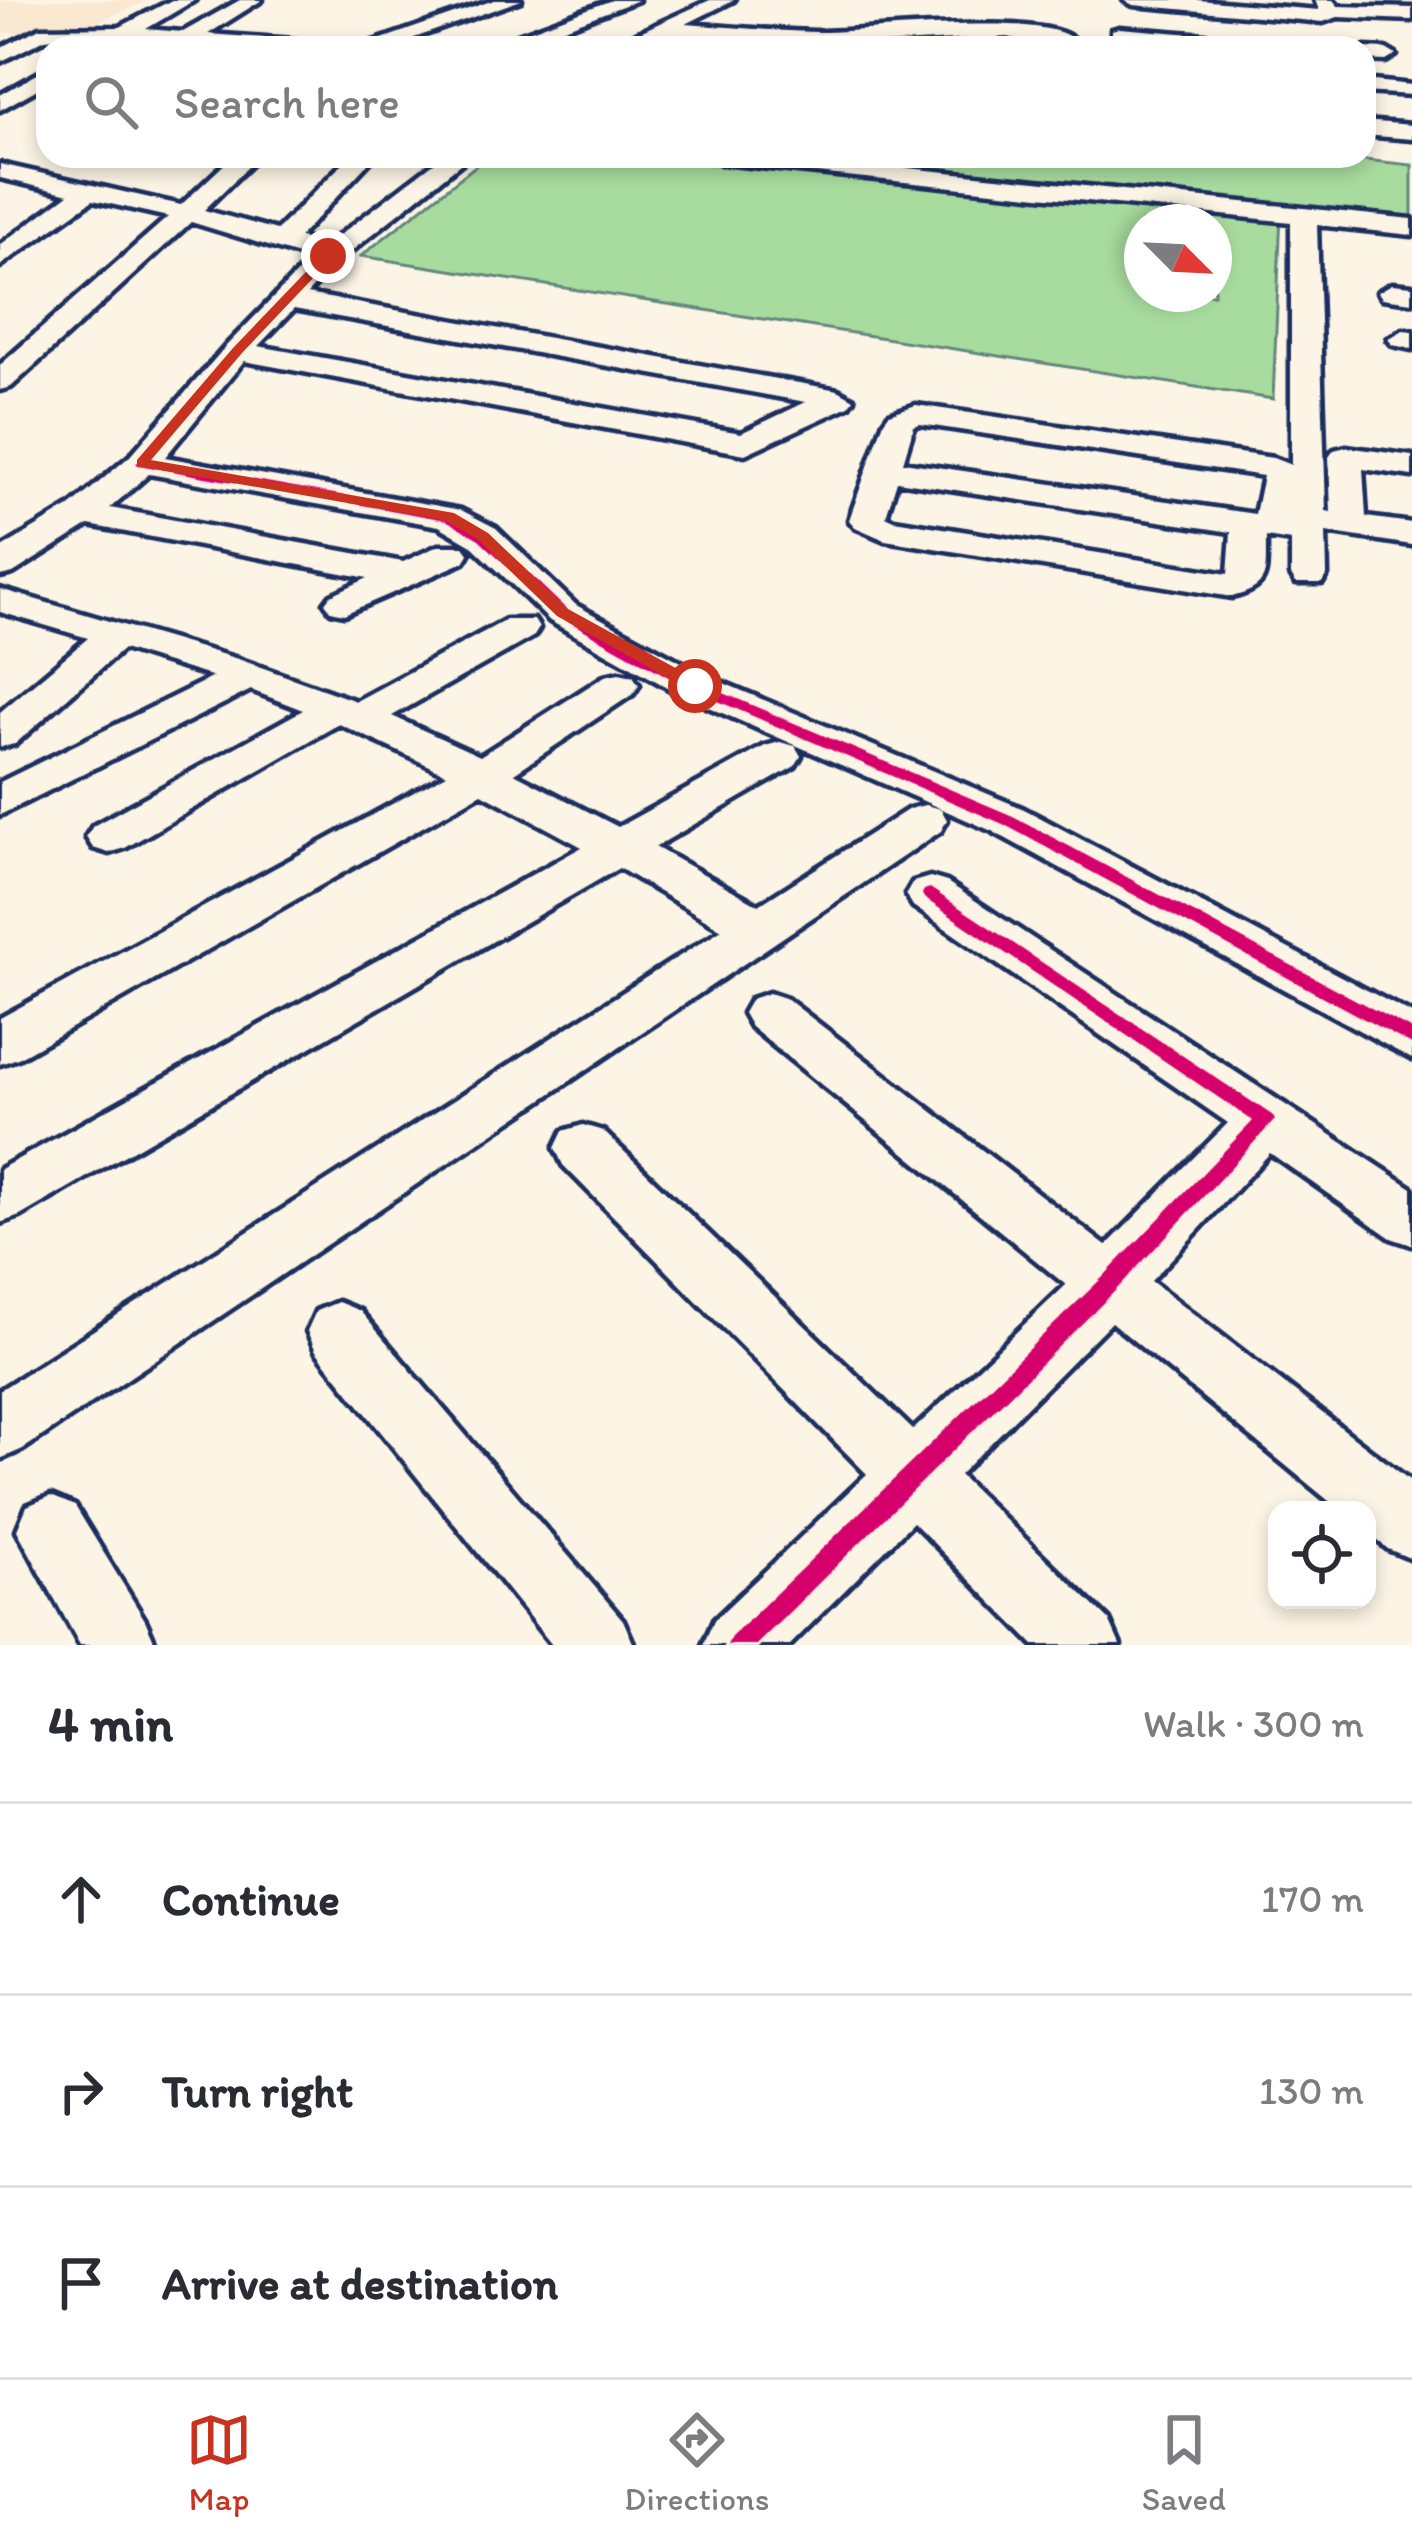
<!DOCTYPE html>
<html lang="en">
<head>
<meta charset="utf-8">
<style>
  body { margin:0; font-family:Itim,sans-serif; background:#f7f7f7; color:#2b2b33 }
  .controls { position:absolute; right:36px; bottom:36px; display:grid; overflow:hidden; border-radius:24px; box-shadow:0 6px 18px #0003 }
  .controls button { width:108px; height:108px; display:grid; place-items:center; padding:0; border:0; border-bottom:3px solid #e1e1e2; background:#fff; color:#2b2b33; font:60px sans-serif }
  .compass { position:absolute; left:1124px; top:204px; width:108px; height:108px; border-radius:50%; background:#fff; box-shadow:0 6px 18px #0003; rotate:114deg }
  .stop { position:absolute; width:36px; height:36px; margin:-27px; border:9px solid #c8321e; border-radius:50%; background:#fff }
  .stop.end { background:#c8321e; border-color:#fff; box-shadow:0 3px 12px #0008 }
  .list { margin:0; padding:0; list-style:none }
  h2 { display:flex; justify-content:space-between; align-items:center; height:156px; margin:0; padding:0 48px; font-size:51px }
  h2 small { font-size:39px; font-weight:400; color:#7c7c81 }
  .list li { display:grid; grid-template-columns:78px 1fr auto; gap:36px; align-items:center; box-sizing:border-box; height:192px; padding:0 48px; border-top:3px solid #e1e1e2 }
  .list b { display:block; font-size:45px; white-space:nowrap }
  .list em { font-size:39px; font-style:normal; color:#7c7c81 }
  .icon { flex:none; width:66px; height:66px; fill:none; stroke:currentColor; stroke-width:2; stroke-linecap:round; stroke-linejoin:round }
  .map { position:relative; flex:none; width:1412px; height:1645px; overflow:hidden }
  .search { position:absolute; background:#fff; box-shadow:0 6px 18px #0003; left:36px; right:36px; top:36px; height:132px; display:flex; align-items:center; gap:30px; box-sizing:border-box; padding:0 42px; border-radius:36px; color:#7c7c81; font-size:45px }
  .sheet { height:732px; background:#fff }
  nav { display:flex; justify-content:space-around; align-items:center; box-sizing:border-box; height:168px; border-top:3px solid #e1e1e2; background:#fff; font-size:33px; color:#7c7c81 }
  nav a { display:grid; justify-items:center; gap:6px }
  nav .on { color:#c8321e }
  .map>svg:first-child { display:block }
</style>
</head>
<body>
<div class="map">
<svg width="1412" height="1645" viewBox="0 0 1412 1645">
  <rect width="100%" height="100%" fill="#fcf5e5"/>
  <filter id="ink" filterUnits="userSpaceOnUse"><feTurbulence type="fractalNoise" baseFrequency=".00833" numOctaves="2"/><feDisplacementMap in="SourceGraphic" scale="24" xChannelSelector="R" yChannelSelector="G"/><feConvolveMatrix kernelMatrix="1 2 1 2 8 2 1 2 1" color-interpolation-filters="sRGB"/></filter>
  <g filter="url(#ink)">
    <path fill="#fae8d1" d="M 0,0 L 149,0 L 74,32 L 0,33 Z"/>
    <path fill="#a8dc9e" stroke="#62867e" stroke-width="3" fill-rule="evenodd" d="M 488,156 L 619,156 L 1281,213 L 1273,399 L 361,256 ZM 1142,222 L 1214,222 L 1214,294 L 1142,294 Z
      M 773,156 L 1327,156 L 1412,165 L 1412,217 Z"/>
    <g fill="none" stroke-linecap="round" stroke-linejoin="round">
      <defs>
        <path id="minor" d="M 172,0 L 195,0 L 146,29 L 183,32 L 240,0 L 262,0 L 208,34 L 324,42 L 334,48 L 245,48 L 80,36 L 45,39 L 0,62 L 0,48 L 40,28 L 120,27 Z
          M 494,0 L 521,0 L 386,48 L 356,48 Z
          M 612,0 L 638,0 L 512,48 L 483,48 Z
          M 710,0 L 734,0 L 686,24 C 729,27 772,31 815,32 C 868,33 1035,11 1072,38 L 1069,48 L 1007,37 L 809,48 L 808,43 L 663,34 L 631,48 L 605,48 Z
          M 1124,0 L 1198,0 L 1319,10 L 1315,0 L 1333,0 L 1338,6 L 1412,8 L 1412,20 L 1338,17 L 1323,22 L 1133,5 Z
          M 1119,28 L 1291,42 L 1301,48 L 1219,48 L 1112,38 L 1112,30 Z
          M 1364,48 L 1386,49 L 1396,55 L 1386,61 L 1364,60 Z
          M 48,68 L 48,83 L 0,110 L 0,95 Z
          M 1364,80 L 1412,85 L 1412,95 L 1364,92 Z
          M 1364,121 L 1412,125 L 1412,139 L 1364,135 Z
          M 233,156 L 259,156 L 204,210 L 277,230 L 350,156 L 375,156 L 299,237 L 325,246 L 443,156 L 470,156 L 338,262 L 307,294 L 838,390 L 854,399 L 849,406 L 745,454 L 244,361 L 165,457 L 461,510 L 496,528 L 576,605 L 709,677 L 1024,809 L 1412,1014 L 1412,1059 L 992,831 L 681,695 L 550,621 L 470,544 L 439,526 L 149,474 L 110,508 L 403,562 L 438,546 L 464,546 L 469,554 L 464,562 L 344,614 L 331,611 L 325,603 L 331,595 L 368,578 L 89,525 L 13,573 L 0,576 L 0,549 L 71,506 L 130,456 L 227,345 L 311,259 L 191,222 L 11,387 L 0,390 L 0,365 L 168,217 L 93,200 L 0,266 L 0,245 L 69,194 L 0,178 L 0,164 L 181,205 ZM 294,309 L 806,402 L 741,433 L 258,346 Z
          M 709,156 L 789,156 L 1412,219 L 1412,235 L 1317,225 L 1326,511 L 1331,512 L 1329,457 L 1334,450 L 1346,447 L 1412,456 L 1412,476 L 1363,469 L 1366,517 L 1412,523 L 1412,545 L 1326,532 L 1327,575 L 1322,583 L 1296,583 L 1291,575 L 1291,541 L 1266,537 C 1265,573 1272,587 1232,597 L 885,540 L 855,527 L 849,520 L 884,421 L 889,414 L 916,405 L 1273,458 L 1291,465 L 1291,222 L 721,163 ZM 920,424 L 1263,476 L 1255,514 L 903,462 L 914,426 ZM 897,481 L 1231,532 L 1228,574 L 894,520 L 886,516 Z
          M 1392,284 L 1412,286 L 1412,302 L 1382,298 L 1378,292 Z
          M 1403,330 L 1412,331 L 1412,349 L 1393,345 L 1388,339 Z
          M 0,589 L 238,659 L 356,701 L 506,620 L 534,620 L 539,628 L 534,636 L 392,716 L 480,756 L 605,676 L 619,673 L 633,676 L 639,685 L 633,694 L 514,773 L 618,827 L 765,746 L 780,742 L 795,746 L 801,756 L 795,766 L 655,847 L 759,905 L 909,809 L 925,805 L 941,809 L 947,820 L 941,831 L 23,1449 L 0,1459 L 0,1390 L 722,929 L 619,868 L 20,1216 L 0,1223 L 0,1169 L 582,847 L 482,793 L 18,1058 L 0,1064 L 0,1018 L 447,774 L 339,724 L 125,848 L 109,853 L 93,848 L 86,837 L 93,826 L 303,710 L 251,690 L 0,815 L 0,782 L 213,677 L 123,649 L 15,744 L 0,747 L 0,712 L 88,638 L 0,612 Z
          M 930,877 L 947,882 L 1412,1188 L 1412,1245 L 1391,1238 L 1270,1153 L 1151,1281 L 1412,1482 L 1412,1559 L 1388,1549 L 1367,1532 L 1367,1510 L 1340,1510 L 1111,1322 L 959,1475 L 1109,1620 L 1120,1645 L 1034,1645 L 913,1522 L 790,1645 L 703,1645 L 714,1620 L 867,1474 L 563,1165 L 555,1148 L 563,1131 L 583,1125 L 603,1131 L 913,1430 L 1066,1285 L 751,1027 L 743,1013 L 751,999 L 769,993 L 787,999 L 1106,1246 L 1228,1123 L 913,906 L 906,894 L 913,882 Z
          M 338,1302 L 360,1311 L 623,1620 L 634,1645 L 552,1645 L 316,1351 L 307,1331 L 316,1311 Z
          M 51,1496 L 75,1506 L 145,1620 L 156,1645 L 80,1645 L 17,1530 L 27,1506 Z"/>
      </defs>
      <use href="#minor" stroke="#1b2f5e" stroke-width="9"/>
      <use href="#minor" fill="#fcf5e5" fill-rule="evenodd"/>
      <defs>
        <path id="cycleway" d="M 142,460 L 453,515 L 487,533 L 567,610 L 700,683 L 1013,816 L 1412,1030 L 1412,1045 L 1003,824 L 690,689 L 559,616 L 479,539 L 446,520 L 138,465 L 136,463 Z
          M 930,888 L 1272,1115 L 1275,1120 L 1116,1290 L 756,1645 L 727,1645 L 731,1637 L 1102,1278 L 1253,1121 L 924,898 L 922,894 L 924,890 Z"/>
      </defs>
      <use href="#cycleway" stroke="#fcf5e5" stroke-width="7"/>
      <use href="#cycleway" fill="#d6006c" fill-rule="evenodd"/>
    </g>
  </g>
  <path fill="#c8321e" d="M 324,253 L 334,256 L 242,353 L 151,460 L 454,513 L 488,533 L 568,609 L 701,682 L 701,690 L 689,690 L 557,616 L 477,539 L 444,520 L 137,466 L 137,460 L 233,348 Z"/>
</svg>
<div class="controls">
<button><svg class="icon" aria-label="locate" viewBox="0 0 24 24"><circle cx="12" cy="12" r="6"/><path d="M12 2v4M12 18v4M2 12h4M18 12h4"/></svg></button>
</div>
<svg class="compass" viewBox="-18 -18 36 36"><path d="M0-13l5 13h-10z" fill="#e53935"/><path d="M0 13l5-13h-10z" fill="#7c7c81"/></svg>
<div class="stop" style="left:695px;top:686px"></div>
<div class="stop end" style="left:328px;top:256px"></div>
<div class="search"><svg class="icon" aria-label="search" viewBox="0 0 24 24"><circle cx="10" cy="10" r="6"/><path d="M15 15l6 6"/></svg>Search here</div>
</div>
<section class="sheet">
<h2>4 min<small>Walk · 300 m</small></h2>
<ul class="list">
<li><svg class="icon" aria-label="ahead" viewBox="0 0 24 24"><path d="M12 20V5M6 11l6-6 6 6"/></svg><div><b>Continue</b></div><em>170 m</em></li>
<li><svg class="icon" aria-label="right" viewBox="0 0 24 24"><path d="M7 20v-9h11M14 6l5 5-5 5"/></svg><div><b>Turn right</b></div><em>130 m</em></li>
<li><svg class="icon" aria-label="arrive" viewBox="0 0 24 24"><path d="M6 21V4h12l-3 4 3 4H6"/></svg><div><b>Arrive at destination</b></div></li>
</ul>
</section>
<nav>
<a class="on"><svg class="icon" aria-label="map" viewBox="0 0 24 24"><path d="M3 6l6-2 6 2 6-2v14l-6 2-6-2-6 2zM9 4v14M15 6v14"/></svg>Map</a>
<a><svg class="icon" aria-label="directions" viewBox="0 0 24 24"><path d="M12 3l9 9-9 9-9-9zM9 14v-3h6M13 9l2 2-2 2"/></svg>Directions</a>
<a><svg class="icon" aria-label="saved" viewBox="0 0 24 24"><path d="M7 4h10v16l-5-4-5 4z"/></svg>Saved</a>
</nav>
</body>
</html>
